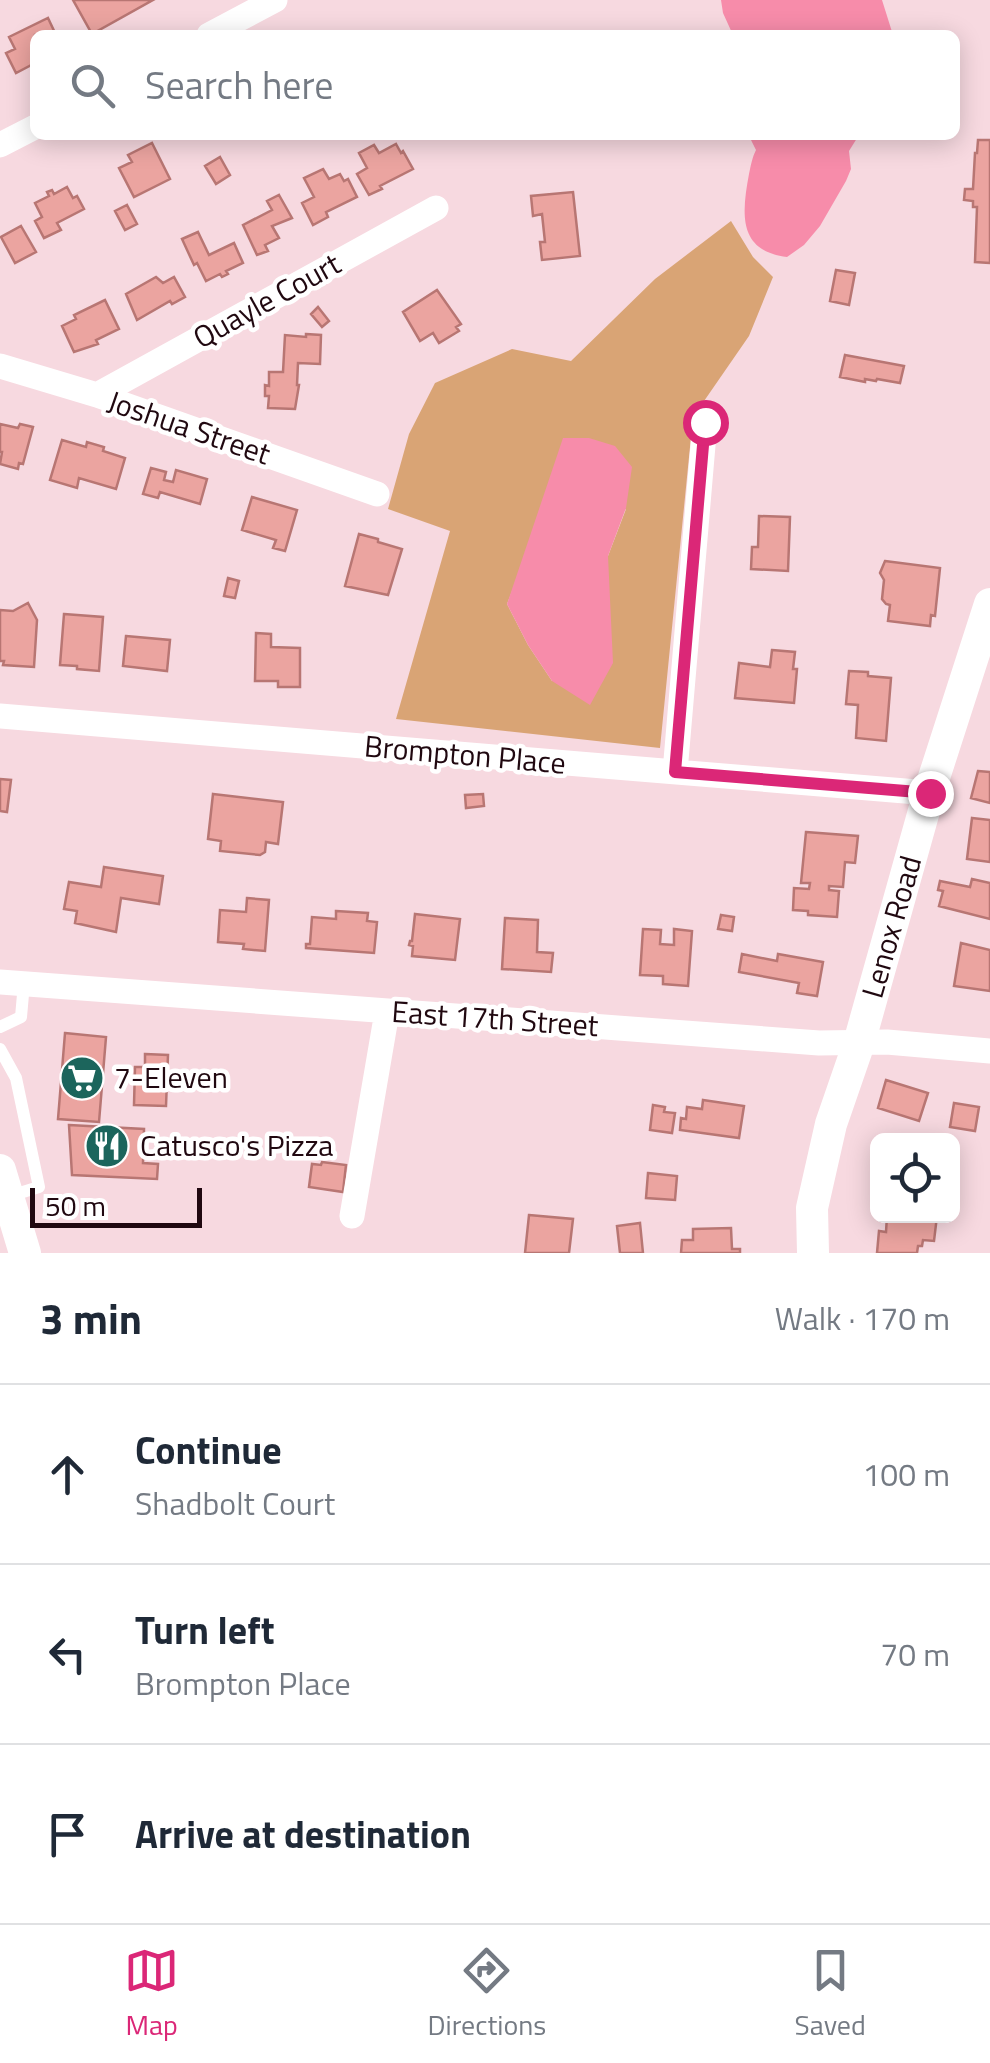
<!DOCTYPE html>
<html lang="en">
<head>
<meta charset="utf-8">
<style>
  body { margin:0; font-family:"Titillium Web",sans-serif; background:#f2f2f3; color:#1f2937 }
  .controls { position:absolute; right:30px; bottom:30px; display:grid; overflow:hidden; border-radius:15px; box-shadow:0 5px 25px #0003 }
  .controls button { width:90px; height:90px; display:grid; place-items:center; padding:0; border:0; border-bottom:2px solid #e0e1e3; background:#fff; color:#1f2937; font:50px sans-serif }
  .scale { position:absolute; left:30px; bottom:25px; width:172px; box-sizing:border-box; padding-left:10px; border:5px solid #200810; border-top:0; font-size:28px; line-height:35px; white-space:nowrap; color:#200810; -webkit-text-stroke:8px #fff; paint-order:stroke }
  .stop { position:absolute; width:30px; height:30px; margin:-22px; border:8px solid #db2777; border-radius:50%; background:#fff }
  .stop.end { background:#db2777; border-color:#fff; box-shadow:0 2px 10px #0008 }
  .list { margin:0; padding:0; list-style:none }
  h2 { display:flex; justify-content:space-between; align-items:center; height:130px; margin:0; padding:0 40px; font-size:42px }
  h2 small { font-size:32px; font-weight:400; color:#747a83 }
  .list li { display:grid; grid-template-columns:65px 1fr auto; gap:30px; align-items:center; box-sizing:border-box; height:180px; padding:0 40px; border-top:2px solid #e0e1e3 }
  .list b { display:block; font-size:38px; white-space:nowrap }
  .list p { margin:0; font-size:32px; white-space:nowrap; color:#747a83 }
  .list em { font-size:32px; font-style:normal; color:#747a83 }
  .icon { flex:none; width:55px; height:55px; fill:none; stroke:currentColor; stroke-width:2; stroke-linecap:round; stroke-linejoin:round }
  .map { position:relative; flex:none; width:990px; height:1253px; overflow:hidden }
  .search { position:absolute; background:#fff; box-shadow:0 5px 25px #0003; left:30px; right:30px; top:30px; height:110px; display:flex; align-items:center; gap:25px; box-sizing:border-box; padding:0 35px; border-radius:15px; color:#747a83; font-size:38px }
  .sheet { height:670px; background:#fff }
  nav { display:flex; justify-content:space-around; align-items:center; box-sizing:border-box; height:140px; border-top:2px solid #e0e1e3; background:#fff; font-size:28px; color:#747a83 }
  nav a { display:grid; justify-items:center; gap:5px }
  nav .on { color:#db2777 }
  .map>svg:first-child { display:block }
</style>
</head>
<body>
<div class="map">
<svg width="990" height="1253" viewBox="0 0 990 1253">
  <rect width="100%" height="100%" fill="#f7d9e0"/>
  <path fill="#d9a475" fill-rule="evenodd" d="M 731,221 L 753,257 L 773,277 L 749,336 L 693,417 L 660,748 L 396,719 L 450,531 L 388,509 L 409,434 L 435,383 L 512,349 L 571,361 L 655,279 ZM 626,509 L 608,556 L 608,597 L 552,681 L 528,645 L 507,604 L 518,576 Z"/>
  <path fill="#f78caa" d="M 721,0 L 882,0 L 893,35 L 733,35 L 723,13 Z
    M 740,135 L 859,135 L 849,151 L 851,169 L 846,181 L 820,226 L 804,245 L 787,257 C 737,251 742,212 749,174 C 751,165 752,158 756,150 L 751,140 Z
    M 563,438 L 589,438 L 615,446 L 632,467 L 626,508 L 608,556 L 613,663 L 590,705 L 552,681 L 528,645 L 507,604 Z"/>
  <path fill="#eba4a0" stroke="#b87673" stroke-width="2.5" d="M 73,0 L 153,0 L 92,34 Z
    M 48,18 L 56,35 L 35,35 L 35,63 L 16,73 L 6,53 L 15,49 L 9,37 Z
    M 978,140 L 990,140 L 990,263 L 975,262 L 977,207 L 973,207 L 973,201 L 964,200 L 965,189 L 973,189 L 975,153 L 977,153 Z
    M 152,143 L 170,179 L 134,197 L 119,168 L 132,162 L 128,155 Z
    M 396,144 L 401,153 L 403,151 L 413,169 L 380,186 L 382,189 L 369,195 L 357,174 L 367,168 L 359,153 L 374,145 L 379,153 Z
    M 220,157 L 230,175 L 216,184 L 205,166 Z
    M 323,169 L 329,179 L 340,174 L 344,181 L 348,179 L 357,197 L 326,212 L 328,217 L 313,225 L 302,203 L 314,197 L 304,178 Z
    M 67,187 L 73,198 L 77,196 L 84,209 L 57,223 L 61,230 L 44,238 L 35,221 L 42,217 L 35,203 L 49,196 L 47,192 L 52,190 L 54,194 Z
    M 573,192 L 580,256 L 542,260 L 540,242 L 545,242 L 542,214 L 533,216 L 531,196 Z
    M 279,195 L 292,218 L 272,226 L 279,238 L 265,245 L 268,251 L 257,255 L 243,225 L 272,210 L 267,201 Z
    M 127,205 L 137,224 L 125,230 L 115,211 Z
    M 21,226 L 36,252 L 15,263 L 1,237 Z
    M 198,232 L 209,255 L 234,243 L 243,263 L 226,271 L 228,274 L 222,277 L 220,274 L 206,281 L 197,263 L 194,265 L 182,239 Z
    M 836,270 L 855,273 L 849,305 L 830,301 Z
    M 156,277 L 163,283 L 174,277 L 185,297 L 172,304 L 170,301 L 137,320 L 126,294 Z
    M 437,290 L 461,324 L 456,327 L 459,331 L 439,343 L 433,333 L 420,341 L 403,312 Z
    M 105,300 L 119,329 L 96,340 L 98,344 L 74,352 L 62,326 L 76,319 L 74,315 Z
    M 318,307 L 329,321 L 322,327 L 311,314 Z
    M 306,334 L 321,335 L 320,364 L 298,363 L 297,385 L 299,385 L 295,409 L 268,408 L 269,396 L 265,396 L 265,385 L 269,386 L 269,372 L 283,372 L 285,335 L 306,337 Z
    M 845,355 L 904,366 L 900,383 L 877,379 L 876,381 L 865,379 L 865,382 L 840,377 Z
    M 0,424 L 18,428 L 20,424 L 33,427 L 23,464 L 19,463 L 18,469 L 0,464 L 2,452 L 0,452 Z
    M 62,440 L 86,447 L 87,442 L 104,447 L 103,451 L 125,458 L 116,489 L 79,478 L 77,488 L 50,480 Z
    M 151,468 L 166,472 L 164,480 L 173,482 L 176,470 L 207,479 L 200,504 L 160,492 L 158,498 L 143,494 Z
    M 252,497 L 297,510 L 285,551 L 273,548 L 276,540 L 242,530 Z
    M 759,516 L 790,517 L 788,571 L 751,569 L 752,547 L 758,547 Z
    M 359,534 L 378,539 L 378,542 L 402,549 L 388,595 L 345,586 Z
    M 885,561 L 940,568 L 935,616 L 931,615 L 930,626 L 888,621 L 890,605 L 886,604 L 882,599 L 884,580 L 880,573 Z
    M 228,578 L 239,581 L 235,598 L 224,596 Z
    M 28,603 L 37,620 L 34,667 L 3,665 L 4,661 L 0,661 L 0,610 L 13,611 Z
    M 64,614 L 103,617 L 99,671 L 77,669 L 77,666 L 60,665 Z
    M 256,633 L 271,634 L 271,647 L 300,648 L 300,687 L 278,687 L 278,681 L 255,681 Z
    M 126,636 L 170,640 L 167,671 L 123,666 Z
    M 772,650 L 795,652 L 793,669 L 797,669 L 794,703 L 735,698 L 739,663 L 770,667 Z
    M 849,671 L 868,672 L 868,676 L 891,678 L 886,741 L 856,738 L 858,705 L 846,704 Z
    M 978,771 L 990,772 L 990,803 L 971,798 Z
    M 0,779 L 11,780 L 7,812 L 0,811 Z
    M 213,794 L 283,802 L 278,844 L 266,842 L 265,852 L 260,855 L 220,851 L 221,841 L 208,839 Z
    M 483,794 L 484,806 L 466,808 L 465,795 Z
    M 972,818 L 990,820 L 990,862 L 967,859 Z
    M 806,832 L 858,836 L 855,863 L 845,862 L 843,887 L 829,886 L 829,890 L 839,891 L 837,917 L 808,915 L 808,911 L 793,910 L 794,888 L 809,889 L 810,883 L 801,883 Z
    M 104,867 L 163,876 L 159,904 L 121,898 L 116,932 L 75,923 L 77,911 L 64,909 L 69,882 L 101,887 Z
    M 972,879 L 990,883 L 990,919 L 939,906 L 943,891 L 938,890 L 940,881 L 970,887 Z
    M 247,898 L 269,900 L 265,951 L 243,949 L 244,944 L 218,942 L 220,910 L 246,912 Z
    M 336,911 L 368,913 L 367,921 L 377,922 L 374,953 L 306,948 L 306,944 L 310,944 L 312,917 L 336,919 Z
    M 415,914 L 460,919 L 455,960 L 412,956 L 413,946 L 409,945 L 410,941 L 412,941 Z
    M 721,915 L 734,917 L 732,931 L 718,929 Z
    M 505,918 L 538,920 L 537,952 L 553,953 L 551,972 L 502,969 Z
    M 643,929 L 661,930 L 660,944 L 674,945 L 674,929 L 692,931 L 688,986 L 663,984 L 663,976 L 640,975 Z
    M 961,943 L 990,950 L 990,991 L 954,986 Z
    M 742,954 L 777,961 L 778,954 L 823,962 L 817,996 L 797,993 L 799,983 L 739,972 Z
    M 65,1033 L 106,1037 L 99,1122 L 58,1119 Z
    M 145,1054 L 168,1055 L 166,1106 L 134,1105 L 135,1067 L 145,1067 Z
    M 886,1080 L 928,1093 L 919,1121 L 878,1108 Z
    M 703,1100 L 744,1106 L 739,1138 L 680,1130 L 681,1118 L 686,1119 L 687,1107 L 702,1109 Z
    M 954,1103 L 979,1107 L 975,1131 L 950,1127 Z
    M 653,1105 L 665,1107 L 664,1112 L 675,1113 L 672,1133 L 650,1130 Z
    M 69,1125 L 144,1129 L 143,1163 L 158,1164 L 157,1179 L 72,1175 Z
    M 322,1162 L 346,1165 L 343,1192 L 309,1187 L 312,1164 L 321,1165 Z
    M 648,1173 L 677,1176 L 675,1200 L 646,1198 Z
    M 529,1215 L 573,1219 L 569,1253 L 525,1253 Z
    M 887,1216 L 937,1216 L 934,1241 L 923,1240 L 922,1246 L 918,1246 L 917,1253 L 877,1253 L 879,1231 L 886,1232 Z
    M 640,1223 L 643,1253 L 620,1253 L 617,1226 Z
    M 731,1228 L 732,1249 L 740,1249 L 740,1253 L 681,1253 L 682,1240 L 693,1240 L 693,1229 Z"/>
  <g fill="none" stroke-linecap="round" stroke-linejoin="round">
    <path stroke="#fff" stroke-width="12" d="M 0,1027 L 21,1017 L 24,983
      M 0,1049 L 16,1078 L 39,1187 L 10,1196"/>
    <path stroke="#fff" stroke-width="25" d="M 209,35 L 275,0
      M 0,145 L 35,127
      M 0,366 L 97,395 L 377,494
      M 97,395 L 436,208
      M 0,716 L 929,793
      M 675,772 L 705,422
      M 0,982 L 819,1043 L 887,1042 L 990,1051
      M 352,1216 L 387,1012"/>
    <path stroke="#fff" stroke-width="32" d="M 0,1170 L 25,1253
      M 813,1253 L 812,1208 L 831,1124 L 859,1043 L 929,793 L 990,604"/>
  </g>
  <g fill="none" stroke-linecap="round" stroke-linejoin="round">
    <path stroke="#db2777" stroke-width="12" d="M 705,422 L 675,772 L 930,793"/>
  </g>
  <defs>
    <symbol id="supermarket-disc" viewBox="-11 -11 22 22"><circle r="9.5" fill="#1c655c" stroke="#fff"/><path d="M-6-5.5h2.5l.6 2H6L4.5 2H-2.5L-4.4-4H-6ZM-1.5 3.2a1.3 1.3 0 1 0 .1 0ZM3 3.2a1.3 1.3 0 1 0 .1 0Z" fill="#fff"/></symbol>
    <symbol id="restaurant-disc" viewBox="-11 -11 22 22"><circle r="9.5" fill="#1c655c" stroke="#fff"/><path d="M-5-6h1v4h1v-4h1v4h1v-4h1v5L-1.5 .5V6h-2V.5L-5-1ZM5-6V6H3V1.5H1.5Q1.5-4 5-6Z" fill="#fff"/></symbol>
  </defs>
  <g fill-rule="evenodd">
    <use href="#supermarket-disc" x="57" y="1053" width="50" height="50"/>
    <use href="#restaurant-disc" x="82" y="1121" width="50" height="50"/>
  </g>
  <g text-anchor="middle" stroke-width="9" stroke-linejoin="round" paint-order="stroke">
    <g font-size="30" fill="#200810" stroke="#fff">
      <text transform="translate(267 301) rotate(-29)" y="10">Quayle Court</text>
      <text transform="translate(189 428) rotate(19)" y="10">Joshua Street</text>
      <text transform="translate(465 755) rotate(5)" y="10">Brompton Place</text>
      <text transform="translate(892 927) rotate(-74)" y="10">Lenox Road</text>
      <text transform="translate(495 1019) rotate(4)" y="10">East 17th Street</text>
    </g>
    <g font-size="30" fill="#200810" stroke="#fff" text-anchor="start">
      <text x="114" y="1088">7-Eleven</text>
      <text x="140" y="1156">Catusco's Pizza</text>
    </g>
  </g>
</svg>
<div class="controls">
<button><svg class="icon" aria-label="locate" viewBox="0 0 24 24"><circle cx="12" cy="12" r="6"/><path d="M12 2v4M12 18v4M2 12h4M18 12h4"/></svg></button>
</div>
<div class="scale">50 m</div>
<div class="stop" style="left:705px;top:422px"></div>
<div class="stop end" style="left:930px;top:793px"></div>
<div class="search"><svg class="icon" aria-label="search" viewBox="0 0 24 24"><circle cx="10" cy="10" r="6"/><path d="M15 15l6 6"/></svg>Search here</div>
</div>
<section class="sheet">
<h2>3 min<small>Walk · 170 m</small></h2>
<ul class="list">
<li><svg class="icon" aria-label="ahead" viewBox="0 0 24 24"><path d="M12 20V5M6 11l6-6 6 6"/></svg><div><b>Continue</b><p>Shadbolt Court</p></div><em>100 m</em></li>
<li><svg class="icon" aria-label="left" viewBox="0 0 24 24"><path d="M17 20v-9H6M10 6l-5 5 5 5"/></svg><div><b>Turn left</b><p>Brompton Place</p></div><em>70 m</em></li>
<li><svg class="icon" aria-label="arrive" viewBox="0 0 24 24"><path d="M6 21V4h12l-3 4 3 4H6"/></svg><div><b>Arrive at destination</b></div></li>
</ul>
</section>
<nav>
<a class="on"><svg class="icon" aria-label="map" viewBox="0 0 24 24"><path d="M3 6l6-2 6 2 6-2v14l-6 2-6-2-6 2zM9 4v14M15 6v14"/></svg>Map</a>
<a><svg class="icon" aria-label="directions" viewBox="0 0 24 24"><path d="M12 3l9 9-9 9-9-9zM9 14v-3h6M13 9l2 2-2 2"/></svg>Directions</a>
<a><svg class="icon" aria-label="saved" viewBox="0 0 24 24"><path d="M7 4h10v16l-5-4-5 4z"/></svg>Saved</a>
</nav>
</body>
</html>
